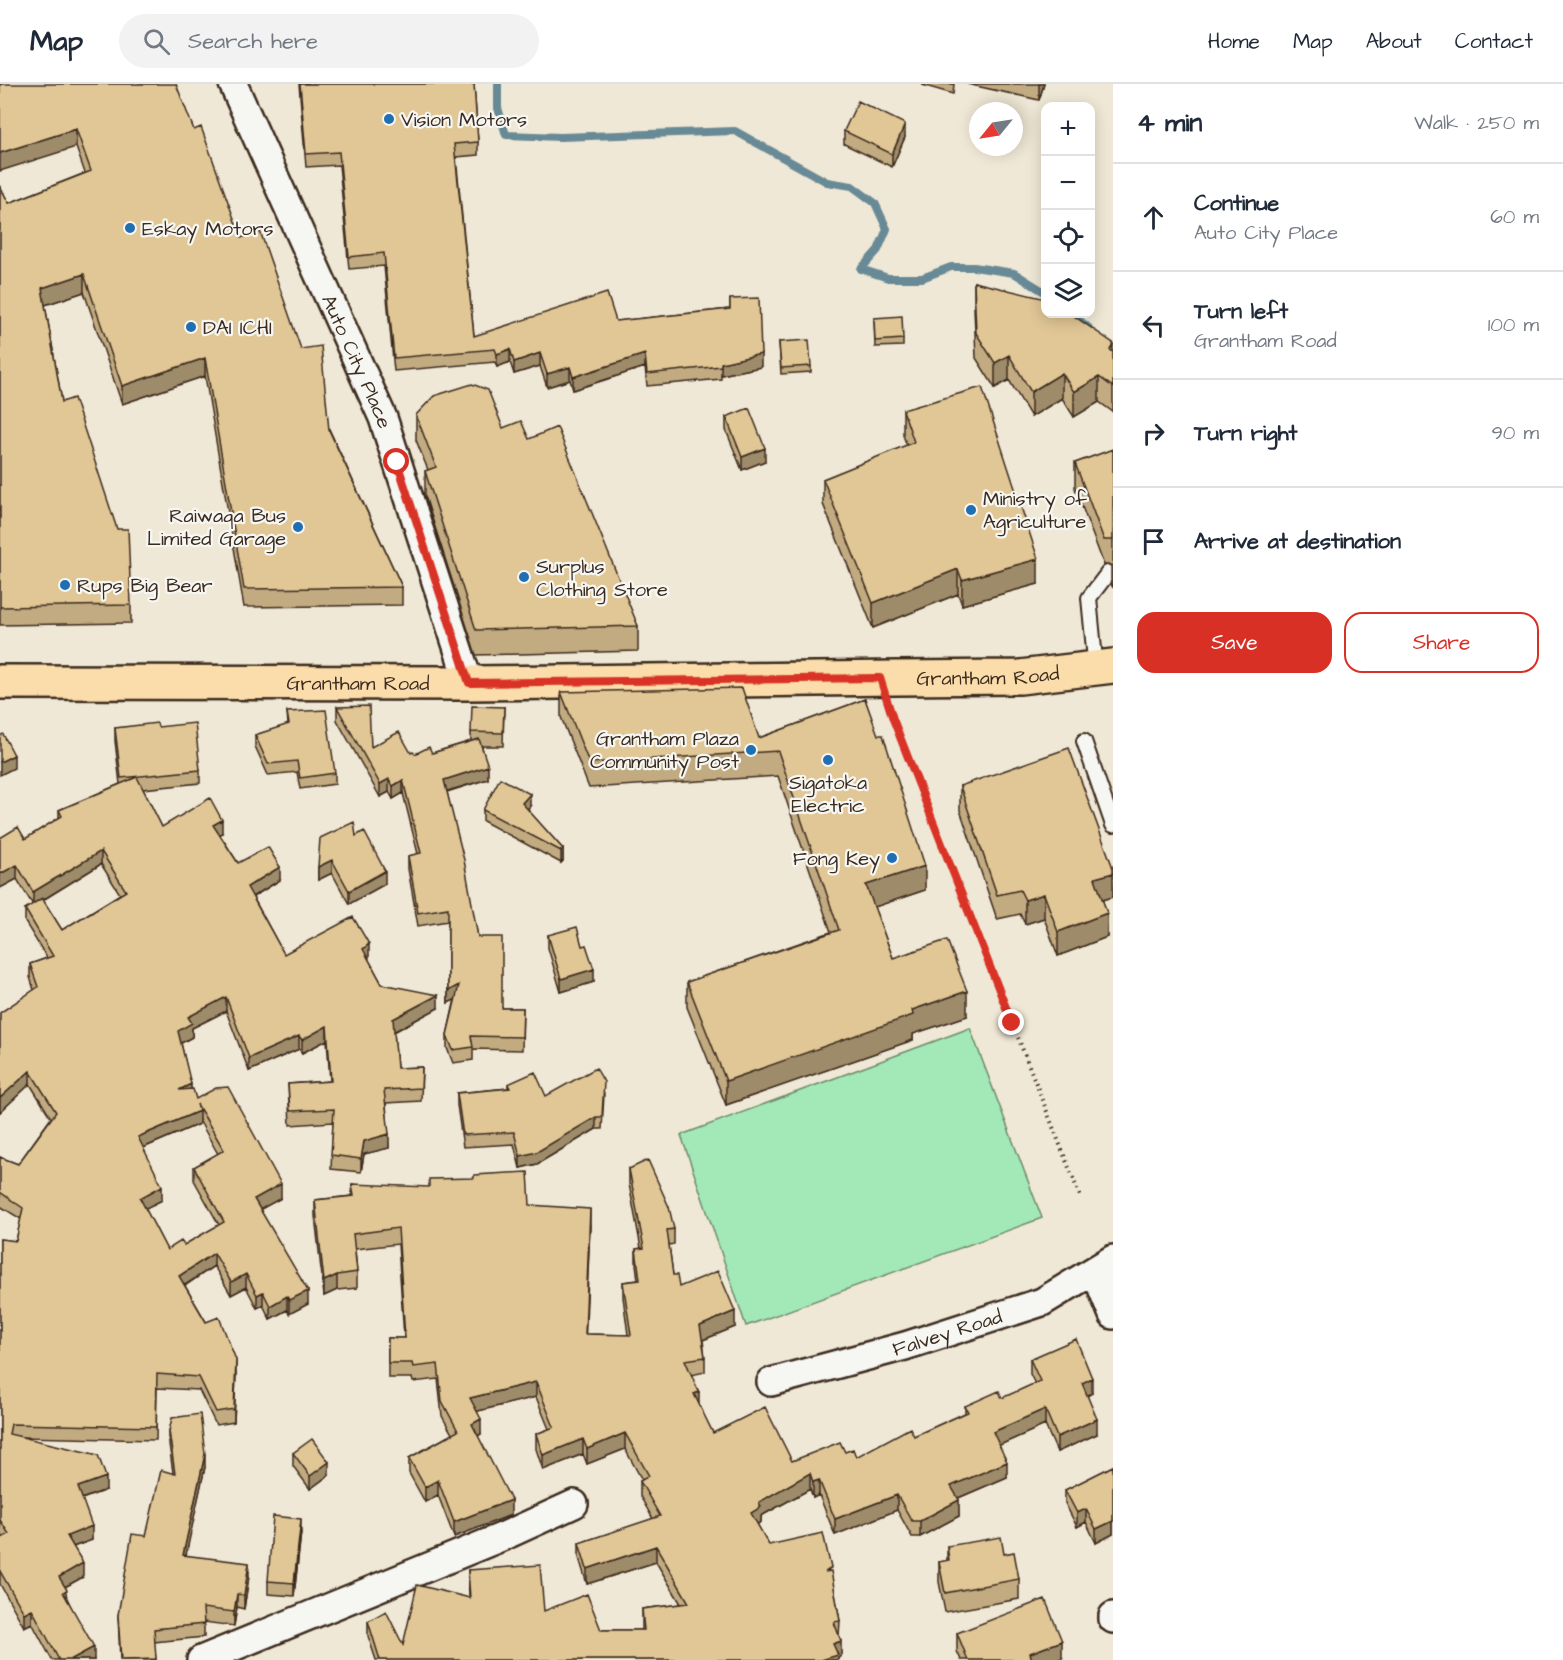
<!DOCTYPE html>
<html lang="en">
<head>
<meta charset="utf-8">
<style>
  body { margin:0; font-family:"Architects Daughter",sans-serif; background:#f2f2f3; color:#1f2937 }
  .controls { position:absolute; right:18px; top:18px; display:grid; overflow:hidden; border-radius:12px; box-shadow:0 3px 15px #0003 }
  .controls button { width:54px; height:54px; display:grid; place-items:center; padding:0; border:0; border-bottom:2px solid #e0e1e3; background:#fff; color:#1f2937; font:30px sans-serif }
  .compass { position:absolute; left:969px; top:18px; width:54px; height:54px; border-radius:50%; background:#fff; box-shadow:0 3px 15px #0003; rotate:240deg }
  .stop { position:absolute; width:18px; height:18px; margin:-14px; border:4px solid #d93025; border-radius:50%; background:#fff }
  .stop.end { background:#d93025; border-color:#fff; box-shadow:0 2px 6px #0008 }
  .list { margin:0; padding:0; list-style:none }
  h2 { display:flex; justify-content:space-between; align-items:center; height:78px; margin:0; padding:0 24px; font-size:26px }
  h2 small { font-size:20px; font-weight:400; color:#747a83 }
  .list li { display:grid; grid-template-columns:39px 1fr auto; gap:18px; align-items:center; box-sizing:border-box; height:108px; padding:0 24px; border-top:2px solid #e0e1e3 }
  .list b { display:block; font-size:22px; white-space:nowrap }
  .list p { margin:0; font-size:20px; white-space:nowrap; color:#747a83 }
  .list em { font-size:20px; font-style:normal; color:#747a83 }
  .actions { display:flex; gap:12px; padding:18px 24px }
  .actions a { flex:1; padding:14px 0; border:2px solid #d93025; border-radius:18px; text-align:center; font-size:21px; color:#d93025 }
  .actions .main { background:#d93025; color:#fff }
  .icon { flex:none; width:33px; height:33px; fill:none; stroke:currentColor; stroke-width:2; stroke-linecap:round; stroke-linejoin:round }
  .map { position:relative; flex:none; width:1113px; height:1576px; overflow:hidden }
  header { display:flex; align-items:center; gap:36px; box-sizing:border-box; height:84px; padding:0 30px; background:#fff; border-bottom:2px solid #e0e1e3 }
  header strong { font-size:28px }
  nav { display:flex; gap:33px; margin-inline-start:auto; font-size:21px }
  .search { width:420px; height:54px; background:#f2f2f3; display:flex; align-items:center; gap:15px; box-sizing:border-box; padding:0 21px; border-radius:33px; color:#747a83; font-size:22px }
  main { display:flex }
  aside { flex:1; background:#fff }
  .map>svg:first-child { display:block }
</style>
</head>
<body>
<header>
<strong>Map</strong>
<div class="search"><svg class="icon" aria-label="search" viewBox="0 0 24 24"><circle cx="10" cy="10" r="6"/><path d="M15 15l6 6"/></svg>Search here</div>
<nav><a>Home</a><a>Map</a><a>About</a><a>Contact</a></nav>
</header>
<main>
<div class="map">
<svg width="1113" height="1576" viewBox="0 0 1113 1576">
  <rect width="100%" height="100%" fill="#f0e8d6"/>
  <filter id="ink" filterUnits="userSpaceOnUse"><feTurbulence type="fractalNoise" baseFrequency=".0167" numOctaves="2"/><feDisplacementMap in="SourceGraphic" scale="12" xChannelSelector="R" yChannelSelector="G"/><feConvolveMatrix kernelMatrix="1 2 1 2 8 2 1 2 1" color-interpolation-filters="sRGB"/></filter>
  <g filter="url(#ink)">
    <path fill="#a2e9b7" stroke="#6e8a6a" stroke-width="1.5" d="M 970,944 L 1042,1134 L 746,1242 L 681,1051 Z"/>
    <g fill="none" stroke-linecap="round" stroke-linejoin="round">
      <path stroke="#678a96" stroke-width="8" d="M 498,0 L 498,24 L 506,51 L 561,53 L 735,47 L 827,98 L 852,102 L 875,119 L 887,145 L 878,166 L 861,185 L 888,194 L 922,194 L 951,183 L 974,183 L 1014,189 L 1046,209
        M 1072,230 L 1089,244"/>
      <defs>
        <path id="service" d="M 1096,586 L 1089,514 L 1108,489
          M 1084,657 L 1113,741"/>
        <g id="minor">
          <path id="s1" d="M 233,0 L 383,334 L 469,599"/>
          <path d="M 1095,1187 L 1113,1231"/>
          <path id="s2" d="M 771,1298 L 905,1262 L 1042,1218 L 1113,1175"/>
          <path d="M 1113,1532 L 1113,1535"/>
          <path d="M 201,1576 L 504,1452 L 574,1420"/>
        </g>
        <g id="primary">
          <path id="s3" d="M 0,598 L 469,599 L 897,594 L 1020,593 L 1113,582"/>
        </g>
      </defs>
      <use href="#service" stroke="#3b2a1e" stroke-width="18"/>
      <use href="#minor" stroke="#3b2a1e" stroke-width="32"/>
      <use href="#primary" stroke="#3b2a1e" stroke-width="38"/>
      <path stroke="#3b2a1e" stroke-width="4" stroke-dasharray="1.5 4.5" stroke-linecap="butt" d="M 889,624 L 1080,1112"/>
      <use href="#service" stroke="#f6f6f2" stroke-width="14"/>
      <use href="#minor" stroke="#f6f6f2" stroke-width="27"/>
      <use href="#primary" stroke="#faddab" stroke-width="33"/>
    </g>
    <path fill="#c2ab81" stroke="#3b2a1e" stroke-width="1.5" fill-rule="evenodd" d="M 0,0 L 194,46 L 241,154 L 402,503 L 402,521 L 244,523 L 205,292 L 122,320 L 84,208 L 45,221 L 62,318 L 131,521 L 131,539 L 0,541 L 0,103 L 9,119 L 85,89 L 76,63 Z
      M 299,0 L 474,0 L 478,58 L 478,71 L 456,73 L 474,252 L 730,225 L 730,215 L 761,283 L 721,291 L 721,295 L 647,302 L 645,283 L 573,306 L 570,296 L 547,303 L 540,282 L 514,290 L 510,278 L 497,283 L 495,278 L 394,287 L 384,182 L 349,185 L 339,81 L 306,83 Z
      M 922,0 L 954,0 L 953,10 L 922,1 Z
      M 967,0 L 1044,0 L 1039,16 Z
      M 844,47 L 905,53 L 892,83 L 844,60 Z
      M 974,198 L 1113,259 L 1113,328 L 1099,318 L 1074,333 L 1062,314 L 1031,333 L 1009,296 L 995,304 L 976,274 L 974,224 Z
      M 874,234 L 903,255 L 903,262 L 875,263 Z
      M 779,258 L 811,282 L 811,288 L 781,290 Z
      M 903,326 L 1038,500 L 962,521 L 958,510 L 873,544 L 823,420 L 823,395 L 907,362 L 903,351 Z
      M 416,331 L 503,344 L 529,355 L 638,542 L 638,567 L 476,571 L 425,412 L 425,387 L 428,386 L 416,356 Z
      M 726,333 L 765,377 L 742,386 L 726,346 Z
      M 1113,365 L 1113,504 L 1111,500 L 1111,481 L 1104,481 L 1075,404 L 1075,379 Z
      M 561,608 L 759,654 L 865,615 L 925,806 L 874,823 L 893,874 L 967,932 L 913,950 L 913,956 L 726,1021 L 687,923 L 687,898 L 831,848 L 778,692 L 589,704 L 561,633 Z
      M 337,623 L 371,663 L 415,670 L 432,669 L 471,657 L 471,648 L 504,623 L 503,662 L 482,662 L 488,695 L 447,708 L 478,853 L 502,924 L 523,924 L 522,966 L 473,965 L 473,976 L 453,979 L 447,964 L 447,951 L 455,915 L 448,919 L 448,837 L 418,842 L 408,785 L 408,772 L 418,770 L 403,709 L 393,715 L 389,708 L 380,713 L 337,636 Z
      M 287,628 L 335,689 L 335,700 L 300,705 L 297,688 L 268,691 L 255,662 L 255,651 L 288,641 Z
      M 158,643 L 200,686 L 200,699 L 143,705 L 162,743 L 222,749 L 220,751 L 238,779 L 280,796 L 253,813 L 284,870 L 369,874 L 368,874 L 382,900 L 438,924 L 394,948 L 397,984 L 422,983 L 421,1017 L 386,1019 L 389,1064 L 364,1070 L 361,1088 L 331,1085 L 333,1038 L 290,1041 L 288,1000 L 330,997 L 327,956 L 302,969 L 299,965 L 249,987 L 226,927 L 192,944 L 192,953 L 181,959 L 191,1005 L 196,1015 L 281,1114 L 260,1125 L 308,1220 L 289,1230 L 287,1226 L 270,1235 L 263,1221 L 257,1224 L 246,1203 L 231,1211 L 214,1182 L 185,1202 L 236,1289 L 234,1338 L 216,1341 L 199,1306 L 157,1304 L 156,1356 L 22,1353 L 106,1406 L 82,1415 L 92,1456 L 73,1463 L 83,1493 L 65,1503 L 67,1514 L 94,1576 L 52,1576 L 32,1539 L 24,1543 L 0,1500 L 0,1455 L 2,1453 L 0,1449 L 0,1155 L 16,1157 L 21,1135 L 0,1122 L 0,1073 L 18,1080 L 51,1034 L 30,1000 L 0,1028 L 0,929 L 34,906 L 30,893 L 30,880 L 47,874 L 25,838 L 25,825 L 33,821 L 17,795 L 0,804 L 25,755 L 59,734 L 59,726 L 120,700 L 115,657 L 115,644 ZM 101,780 L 120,810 L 62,846 L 43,816 ZM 199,1036 L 218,1070 L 194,1083 L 194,1096 L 219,1141 L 184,1161 L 167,1166 L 145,1124 L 162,1116 L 143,1064 L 199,1040 Z
      M 960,702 L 1103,816 L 1107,853 L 1058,872 L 1044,834 L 1025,840 L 1020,830 L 997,835 L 960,726 Z
      M 530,722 L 527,725 L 563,765 L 563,777 L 561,779 L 483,737 L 483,726 Z
      M 356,752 L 385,800 L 349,820 L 332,789 L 318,796 L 318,783 Z
      M 548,851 L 582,862 L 594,898 L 561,908 L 548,864 Z
      M 508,1000 L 546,1012 L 604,1010 L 602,1045 L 596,1045 L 537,1080 L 520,1084 L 514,1060 L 463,1063 L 457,1021 L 457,1009 L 508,1004 Z
      M 629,1085 L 674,1145 L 674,1160 L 669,1161 L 673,1191 L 679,1203 L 735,1243 L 703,1256 L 705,1273 L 705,1288 L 691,1291 L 699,1322 L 713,1349 L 792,1377 L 845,1368 L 856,1373 L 914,1352 L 965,1329 L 965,1322 L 1002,1314 L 1035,1300 L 1030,1290 L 1030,1275 L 1092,1309 L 1087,1312 L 1097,1350 L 1057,1368 L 1045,1341 L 999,1361 L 1007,1393 L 958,1414 L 959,1432 L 920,1453 L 912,1453 L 897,1426 L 835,1451 L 819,1411 L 813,1414 L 810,1405 L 761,1432 L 761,1438 L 757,1440 L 769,1461 L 831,1488 L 840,1537 L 839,1552 L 841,1572 L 838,1574 L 838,1576 L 376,1576 L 368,1552 L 368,1537 L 403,1561 L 469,1514 L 468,1486 L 544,1527 L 601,1546 L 642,1546 L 642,1525 L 681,1520 L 656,1478 L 587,1500 L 579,1474 L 579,1459 L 653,1435 L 640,1412 L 640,1397 L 642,1396 L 625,1365 L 587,1380 L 583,1370 L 543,1386 L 536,1365 L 536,1350 L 549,1345 L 536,1313 L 477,1327 L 481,1350 L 478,1352 L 511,1431 L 454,1453 L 438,1411 L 425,1418 L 409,1389 L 409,1374 L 452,1350 L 442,1332 L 438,1295 L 413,1298 L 412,1294 L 388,1294 L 388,1254 L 404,1254 L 398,1160 L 355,1165 L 357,1188 L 357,1204 L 337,1206 L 324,1212 L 315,1132 L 315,1116 L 352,1112 L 352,1100 L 530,1121 L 590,1141 L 585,1250 L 628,1251 L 623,1213 L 623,1198 L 638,1196 L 636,1180 L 636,1165 L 641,1164 L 629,1100 Z
      M 169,1347 L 205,1383 L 185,1472 L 249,1492 L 244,1525 L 237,1523 L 234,1542 L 204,1538 L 204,1553 L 154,1558 L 156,1576 L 120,1576 L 118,1531 L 146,1452 L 173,1389 L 169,1360 Z
      M 293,1369 L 329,1391 L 310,1405 L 293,1382 Z
      M 1113,1382 L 1113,1450 L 1096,1459 L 1086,1438 L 1077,1443 L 1065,1419 L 1065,1406 Z
      M 301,1448 L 294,1512 L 268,1510 L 268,1497 Z
      M 947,1462 L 1004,1470 L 1019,1495 L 1019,1515 L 945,1528 L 939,1498 L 939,1478 L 947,1477 Z
      M 957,1549 L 1062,1574 L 1058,1576 L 961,1576 L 957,1567 Z"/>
    <path fill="#9e8b69" stroke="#3b2a1e" stroke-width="1.5" d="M 1039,0 L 1044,0 L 1039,16 Z
      M 905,40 L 905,53 L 892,83 L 892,70 Z
      M 76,45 L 76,63 L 0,87 L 0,69 Z
      M 84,190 L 84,208 L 42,222 L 42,204 Z
      M 510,265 L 510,278 L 497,283 L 497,270 Z
      M 540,269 L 540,282 L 514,290 L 514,278 Z
      M 645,270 L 645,283 L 573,306 L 573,293 Z
      M 761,270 L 761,283 L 721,291 L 721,279 Z
      M 1009,271 L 1009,296 L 995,304 L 995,279 Z
      M 205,274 L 205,292 L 122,320 L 122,302 Z
      M 570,283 L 570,296 L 547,303 L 547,290 Z
      M 1062,289 L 1062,314 L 1031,333 L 1031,308 Z
      M 1099,293 L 1099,318 L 1074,333 L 1074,308 Z
      M 765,364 L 765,377 L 742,386 L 742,373 Z
      M 1038,475 L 1038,500 L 962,521 L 962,496 Z
      M 958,485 L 958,510 L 873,544 L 873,519 Z
      M 14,671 L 14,684 L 0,691 L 0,678 Z
      M 488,682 L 488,695 L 444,708 L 444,696 Z
      M 389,695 L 389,708 L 380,713 L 380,700 Z
      M 403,696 L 403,709 L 393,715 L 393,702 Z
      M 530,710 L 530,722 L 522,731 L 522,719 Z
      M 222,736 L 222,749 L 213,754 L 213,741 Z
      M 563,765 L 563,777 L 561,779 L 561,767 Z
      M 101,767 L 101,780 L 33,822 L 33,808 Z
      M 332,776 L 332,789 L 318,796 L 318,783 Z
      M 17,781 L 17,795 L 0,804 L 0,790 Z
      M 925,782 L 925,806 L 866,826 L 866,801 Z
      M 280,783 L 280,796 L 247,816 L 247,803 Z
      M 385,787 L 385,800 L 349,820 L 349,807 Z
      M 1113,789 L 1113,813 L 1095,818 L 1095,794 Z
      M 1044,810 L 1044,834 L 1025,840 L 1025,816 Z
      M 1107,829 L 1107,853 L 1058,872 L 1058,848 Z
      M 369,860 L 369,874 L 363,878 L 363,865 Z
      M 594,885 L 594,898 L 561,908 L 561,895 Z
      M 459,901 L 459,914 L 448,919 L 448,907 Z
      M 967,907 L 967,932 L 913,950 L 913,956 L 726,1021 L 726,997 L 912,926 Z
      M 438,911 L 438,924 L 393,948 L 393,935 Z
      M 226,913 L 226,927 L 192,944 L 192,953 L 178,961 L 178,947 L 188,933 Z
      M 327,942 L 327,956 L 302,969 L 302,956 Z
      M 299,952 L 299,965 L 249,987 L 249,974 Z
      M 30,987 L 30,1000 L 0,1028 L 0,1014 Z
      M 191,1000 L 191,1013 L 179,1006 Z
      M 199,1027 L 199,1040 L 138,1066 L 138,1053 Z
      M 596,1033 L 596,1045 L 537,1080 L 520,1084 L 520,1072 Z
      M 389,1050 L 389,1064 L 364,1070 L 361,1088 L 361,1075 L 364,1057 Z
      M 281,1100 L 281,1114 L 254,1129 L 254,1115 Z
      M 162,1102 L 162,1116 L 140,1127 L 140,1114 Z
      M 590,1125 L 590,1141 L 585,1265 L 585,1250 Z
      M 214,1169 L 214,1182 L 179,1205 L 179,1192 Z
      M 246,1190 L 246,1203 L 231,1211 L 231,1198 Z
      M 337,1191 L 337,1206 L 324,1212 L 324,1197 Z
      M 308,1207 L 308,1220 L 289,1230 L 289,1216 Z
      M 263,1208 L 263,1221 L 257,1224 L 257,1211 Z
      M 287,1212 L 287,1226 L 270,1235 L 270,1222 Z
      M 735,1227 L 735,1243 L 700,1257 L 700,1242 Z
      M 236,1276 L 236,1289 L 234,1338 L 234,1325 Z
      M 1092,1294 L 1092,1309 L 1082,1314 L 1082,1299 Z
      M 536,1298 L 536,1313 L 470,1329 L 470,1314 Z
      M 699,1308 L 699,1323 L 694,1310 Z
      M 1045,1325 L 1045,1341 L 993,1364 L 993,1348 Z
      M 481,1335 L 481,1350 L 472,1355 L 472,1340 Z
      M 1097,1335 L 1097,1350 L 1057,1368 L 1057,1353 Z
      M 625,1349 L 625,1365 L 587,1380 L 587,1365 Z
      M 583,1355 L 583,1370 L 543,1386 L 543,1371 Z
      M 205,1370 L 205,1383 L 183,1485 L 183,1471 Z
      M 329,1378 L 329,1391 L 310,1405 L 310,1392 Z
      M 1007,1378 L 1007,1393 L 951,1417 L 951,1402 Z
      M 810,1389 L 810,1405 L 761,1432 L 761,1438 L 751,1444 L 751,1429 L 759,1418 Z
      M 106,1393 L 106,1406 L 78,1416 L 78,1403 Z
      M 438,1396 L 438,1411 L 425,1418 L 425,1403 Z
      M 819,1396 L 819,1411 L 813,1414 L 813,1398 Z
      M 897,1411 L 897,1426 L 835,1451 L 835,1435 Z
      M 511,1416 L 511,1431 L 454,1453 L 454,1438 Z
      M 959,1416 L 959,1432 L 920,1453 L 920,1437 Z
      M 1086,1425 L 1086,1438 L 1077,1443 L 1077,1429 Z
      M 301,1435 L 301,1448 L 294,1512 L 294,1499 Z
      M 1113,1437 L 1113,1450 L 1096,1459 L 1096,1445 Z
      M 92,1442 L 92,1456 L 67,1465 L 67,1452 Z
      M 656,1462 L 656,1478 L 587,1500 L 587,1485 Z
      M 83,1479 L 83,1493 L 59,1506 L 59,1493 Z
      M 249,1479 L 249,1492 L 244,1525 L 244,1511 Z
      M 237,1510 L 237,1523 L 234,1542 L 234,1528 Z
      M 32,1525 L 32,1539 L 24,1543 L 24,1529 Z
      M 841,1557 L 841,1572 L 838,1574 L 838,1576 L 821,1576 L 833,1560 Z
      M 1062,1557 L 1062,1574 L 1058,1576 L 1030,1576 L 1030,1569 Z
      M 94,1563 L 94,1576 L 70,1576 Z"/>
    <path fill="#e1c796" stroke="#3b2a1e" stroke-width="1.5" fill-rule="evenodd" d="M 0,0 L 176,0 L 194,46 L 201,43 L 241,154 L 260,147 L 301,265 L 321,262 L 329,346 L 402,503 L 244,505 L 205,274 L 122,302 L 84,190 L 42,204 L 62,318 L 74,314 L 117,445 L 128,445 L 131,521 L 0,523 L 0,103 L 9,119 L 91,87 L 76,45 L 0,69 Z
      M 300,0 L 474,0 L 478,58 L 454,60 L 474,252 L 607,209 L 616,237 L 730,225 L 730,215 L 759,214 L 761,270 L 721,279 L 721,282 L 647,290 L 645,270 L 573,293 L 570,283 L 547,290 L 540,269 L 514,278 L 510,265 L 497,270 L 495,265 L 394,274 L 384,169 L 349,173 L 339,68 L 306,70 Z
      M 858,17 L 905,40 L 892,70 L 844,47 Z
      M 974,198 L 1046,215 L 1046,230 L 1071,230 L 1113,259 L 1113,261 L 1110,266 L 1113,268 L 1113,303 L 1099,293 L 1074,308 L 1062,289 L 1031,308 L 1009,271 L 995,279 L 976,249 Z
      M 902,232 L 903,255 L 875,257 L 874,234 Z
      M 809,256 L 811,282 L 781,284 L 779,258 Z
      M 472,300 L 488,306 L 503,344 L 521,337 L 529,355 L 557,343 L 638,542 L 476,546 L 425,387 L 436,383 L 416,331 L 434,312 Z
      M 982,303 L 1038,475 L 962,496 L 958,485 L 873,519 L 823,395 L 914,358 L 903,326 Z
      M 749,324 L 765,364 L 742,373 L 726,333 Z
      M 1113,365 L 1113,456 L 1104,456 L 1075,379 Z
      M 742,604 L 759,654 L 865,615 L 878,651 L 883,651 L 925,782 L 866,801 L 893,874 L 947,856 L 967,907 L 912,926 L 913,931 L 726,997 L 687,898 L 839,846 L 778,667 L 589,679 L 561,608 Z
      M 369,622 L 371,663 L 399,648 L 411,669 L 413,668 L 415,670 L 429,663 L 432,669 L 479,655 L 488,682 L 444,696 L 464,776 L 478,853 L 502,853 L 502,924 L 523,924 L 522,953 L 471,952 L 473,963 L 453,966 L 447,951 L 459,901 L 448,907 L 448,824 L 418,829 L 408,772 L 421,769 L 403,696 L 393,702 L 389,695 L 380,700 L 337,623 Z
      M 472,622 L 504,623 L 503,649 L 471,648 Z
      M 326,626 L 335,689 L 300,694 L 297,677 L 268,680 L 255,651 L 289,640 L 287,628 Z
      M 157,639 L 158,643 L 195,639 L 200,686 L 121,694 L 115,644 Z
      M 3,650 L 14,671 L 0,678 L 0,652 Z
      M 1069,664 L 1113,784 L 1113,789 L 1095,794 L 1107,829 L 1058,848 L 1044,810 L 1025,816 L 1020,806 L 997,811 L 960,702 Z
      M 137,693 L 162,743 L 210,714 L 222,736 L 213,741 L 238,779 L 268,763 L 280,783 L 247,803 L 284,870 L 353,833 L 369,860 L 363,865 L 382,900 L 438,911 L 393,935 L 397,984 L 422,983 L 421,1004 L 384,1006 L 389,1050 L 364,1057 L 361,1075 L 331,1071 L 334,1025 L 290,1027 L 288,1000 L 331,997 L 327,942 L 302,956 L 299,952 L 249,974 L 226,913 L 188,933 L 192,939 L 178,947 L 191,1000 L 179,1006 L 193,1005 L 196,1015 L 216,1004 L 228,1003 L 281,1100 L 254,1115 L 308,1207 L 289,1216 L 287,1212 L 270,1222 L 263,1208 L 257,1211 L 246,1190 L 231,1198 L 214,1169 L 179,1192 L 206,1238 L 219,1233 L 236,1276 L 234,1325 L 216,1328 L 199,1293 L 157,1290 L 156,1343 L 11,1340 L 9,1350 L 98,1371 L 106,1393 L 78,1403 L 92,1442 L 67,1452 L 83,1479 L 59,1493 L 67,1506 L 63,1508 L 94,1563 L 70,1576 L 59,1576 L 32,1525 L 24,1529 L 0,1487 L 0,1455 L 9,1450 L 0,1436 L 0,1155 L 16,1157 L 23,1124 L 0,1108 L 0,1073 L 18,1080 L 56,1028 L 30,987 L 0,1014 L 0,929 L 38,903 L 30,880 L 53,872 L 25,825 L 42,814 L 62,846 L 126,807 L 101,767 L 33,808 L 17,781 L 0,790 L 0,754 L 18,743 L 25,755 L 62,732 L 59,726 ZM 197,1020 L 224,1066 L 194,1083 L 224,1138 L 184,1161 L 181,1157 L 167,1166 L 140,1114 L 162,1102 L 138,1053 L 199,1027 Z
      M 500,694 L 530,710 L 522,719 L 563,765 L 561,767 L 483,726 Z
      M 354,738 L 356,752 L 364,747 L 385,787 L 349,807 L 332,776 L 318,783 L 320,754 Z
      M 577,843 L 582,862 L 586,861 L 594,885 L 561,895 L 548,851 Z
      M 596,984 L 604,998 L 602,1033 L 596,1033 L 537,1068 L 520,1072 L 514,1048 L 463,1051 L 457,1009 L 510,1004 L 508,1000 L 535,988 L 546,1012 Z
      M 648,1076 L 669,1123 L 674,1145 L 667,1146 L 673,1191 L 677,1191 L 679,1203 L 718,1187 L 735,1227 L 700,1242 L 705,1273 L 685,1276 L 699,1308 L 694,1310 L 713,1349 L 765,1323 L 792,1377 L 840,1358 L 845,1368 L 853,1365 L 856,1373 L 910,1344 L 914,1352 L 968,1328 L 965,1322 L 999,1307 L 1002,1314 L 1040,1297 L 1030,1275 L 1076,1255 L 1092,1294 L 1082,1299 L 1097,1335 L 1057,1353 L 1045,1325 L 993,1348 L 1007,1378 L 951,1402 L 959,1416 L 920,1437 L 912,1437 L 897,1411 L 835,1435 L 819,1396 L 813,1398 L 810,1389 L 759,1418 L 761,1423 L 751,1429 L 769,1461 L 823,1449 L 831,1484 L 825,1488 L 831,1487 L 840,1537 L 834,1538 L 841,1557 L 833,1560 L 838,1571 L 821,1576 L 380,1576 L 368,1537 L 386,1527 L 403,1561 L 417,1501 L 470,1514 L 468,1486 L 540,1481 L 544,1527 L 587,1510 L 601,1546 L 644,1546 L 642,1525 L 689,1519 L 656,1462 L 587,1485 L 579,1459 L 660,1432 L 640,1397 L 649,1392 L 625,1349 L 587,1365 L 583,1355 L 543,1371 L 536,1350 L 554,1343 L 536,1298 L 470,1314 L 481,1335 L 472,1340 L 511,1416 L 454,1438 L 438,1396 L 425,1403 L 409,1374 L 458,1347 L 442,1317 L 438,1280 L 413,1283 L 412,1279 L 388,1279 L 388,1254 L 405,1254 L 398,1144 L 353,1150 L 357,1188 L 337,1191 L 324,1197 L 315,1116 L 354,1112 L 352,1100 L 429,1103 L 429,1095 L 474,1094 L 474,1091 L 528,1088 L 530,1121 L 590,1125 L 585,1250 L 631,1251 L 623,1198 L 640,1196 L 636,1165 L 644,1164 L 629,1085 Z
      M 200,1330 L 205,1370 L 183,1471 L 249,1479 L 244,1511 L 237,1510 L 234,1528 L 203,1524 L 204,1540 L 154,1545 L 156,1575 L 121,1576 L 118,1531 L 132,1450 L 146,1452 L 161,1386 L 175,1390 L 169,1347 L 172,1334 Z
      M 312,1355 L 329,1378 L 310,1392 L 293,1369 Z
      M 1113,1382 L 1113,1437 L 1096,1445 L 1086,1425 L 1077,1429 L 1065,1406 Z
      M 273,1432 L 301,1435 L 294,1499 L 268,1497 Z
      M 1001,1453 L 1004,1470 L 1014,1468 L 1019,1495 L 945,1509 L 939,1478 L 949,1476 L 947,1462 Z
      M 1045,1515 L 1062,1557 L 1030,1569 L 1032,1576 L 968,1576 L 957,1549 Z"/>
  </g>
  <g fill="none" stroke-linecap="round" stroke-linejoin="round" filter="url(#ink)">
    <path stroke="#d93025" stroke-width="8" d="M 397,378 L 469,599 L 880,594 L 893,635 L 1012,939"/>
  </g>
  <g fill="#1f6fb2" stroke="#f6f6f2" stroke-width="2">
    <circle cx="389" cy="35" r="6"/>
    <circle cx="130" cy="144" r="6"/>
    <circle cx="191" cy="243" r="6"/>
    <circle cx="971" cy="426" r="6"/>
    <circle cx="298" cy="443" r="6"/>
    <circle cx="524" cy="493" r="6"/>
    <circle cx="65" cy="501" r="6"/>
    <circle cx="751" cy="666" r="6"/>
    <circle cx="828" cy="676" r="6"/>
    <circle cx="892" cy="774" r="6"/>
  </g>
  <g text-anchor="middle" stroke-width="4.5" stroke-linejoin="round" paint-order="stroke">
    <g font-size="20" fill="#3b2a1e" stroke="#f6f6f2" text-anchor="start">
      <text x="401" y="42">Vision Motors</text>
      <text x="142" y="151">Eskay Motors</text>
      <text x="203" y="250">DAI ICHI</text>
      <text x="983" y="421">Ministry of<tspan x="983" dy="23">Agriculture</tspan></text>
      <text x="286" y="438" text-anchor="end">Raiwaqa Bus<tspan x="286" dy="23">Limited Garage</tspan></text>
      <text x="536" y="489">Surplus<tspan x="536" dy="23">Clothing Store</tspan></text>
      <text x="77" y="508">Rups Big Bear</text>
      <text x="739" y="661" text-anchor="end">Grantham Plaza<tspan x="739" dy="23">Community Post</tspan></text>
      <text x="828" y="705" text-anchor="middle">Sigatoka<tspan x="828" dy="23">Electric</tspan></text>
      <text x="880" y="781" text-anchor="end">Fong Key</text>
    </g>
    <g font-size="20" fill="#3b2a1e" stroke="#f6f6f2">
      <text dy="7" stroke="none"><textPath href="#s1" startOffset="304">Auto City Place</textPath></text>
      <text dy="7" stroke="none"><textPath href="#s3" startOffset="988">Grantham Road</textPath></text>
      <text dy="7" stroke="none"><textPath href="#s3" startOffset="358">Grantham Road</textPath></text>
      <text dy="7" stroke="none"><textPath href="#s2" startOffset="183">Falvey Road</textPath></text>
    </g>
  </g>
</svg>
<div class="controls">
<button>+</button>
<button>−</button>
<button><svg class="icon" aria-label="locate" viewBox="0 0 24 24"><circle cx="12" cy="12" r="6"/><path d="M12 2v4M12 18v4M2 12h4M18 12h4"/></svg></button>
<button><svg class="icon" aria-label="layers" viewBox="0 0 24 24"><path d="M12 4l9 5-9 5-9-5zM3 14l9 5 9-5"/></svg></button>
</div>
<svg class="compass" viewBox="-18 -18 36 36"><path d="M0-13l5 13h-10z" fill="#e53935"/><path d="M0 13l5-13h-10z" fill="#747a83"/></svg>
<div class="stop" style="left:397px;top:378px"></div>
<div class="stop end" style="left:1012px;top:939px"></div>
</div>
<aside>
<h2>4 min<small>Walk · 250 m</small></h2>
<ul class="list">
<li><svg class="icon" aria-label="ahead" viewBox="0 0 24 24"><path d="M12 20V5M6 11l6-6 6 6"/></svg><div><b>Continue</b><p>Auto City Place</p></div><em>60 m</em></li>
<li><svg class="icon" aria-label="left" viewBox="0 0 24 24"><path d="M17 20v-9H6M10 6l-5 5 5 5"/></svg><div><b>Turn left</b><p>Grantham Road</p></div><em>100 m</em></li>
<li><svg class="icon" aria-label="right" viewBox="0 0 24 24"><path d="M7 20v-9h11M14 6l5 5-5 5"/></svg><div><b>Turn right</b></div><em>90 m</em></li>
<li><svg class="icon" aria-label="arrive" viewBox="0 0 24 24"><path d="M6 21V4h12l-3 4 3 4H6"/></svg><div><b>Arrive at destination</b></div></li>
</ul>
<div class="actions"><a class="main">Save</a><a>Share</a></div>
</aside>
</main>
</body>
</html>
